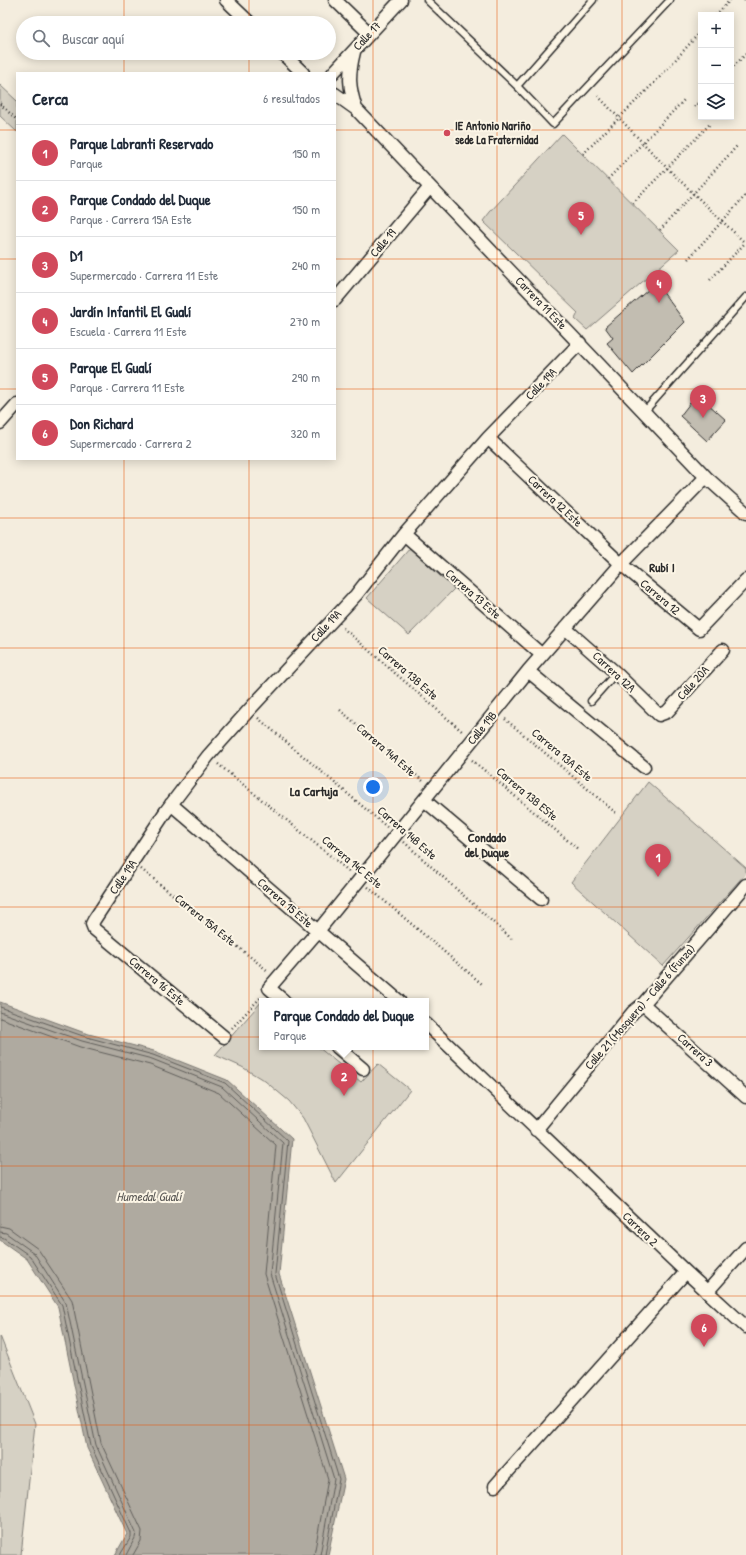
<!DOCTYPE html>
<html lang="es">
<head>
<meta charset="utf-8">
<style>
  body { margin:0; font-family:"Patrick Hand",sans-serif; background:#f2f2f3; color:#1f2937 }
  .controls { position:absolute; right:12px; top:12px; display:grid; overflow:hidden; border-radius:0px; box-shadow:0 2px 10px #0003 }
  .controls button { width:36px; height:36px; display:grid; place-items:center; padding:0; border:0; border-bottom:1px solid #e0e1e3; background:#fff; color:#1f2937; font:20px sans-serif }
  .you { position:absolute; left:373px; top:787px; width:14px; height:14px; margin:-10px; border:3px solid #fff; border-radius:50%; background:#1a73e8; box-shadow:0 0 0 6px #1a73e833 }
  .badge { display:grid; place-items:center; width:26px; height:26px; border-radius:50%; background:#d1495b; color:#fff; font-size:13px; font-weight:700 }
  .pin { position:absolute; translate:-50% -33px; filter:drop-shadow(0 1px 2px #0008) }
  .pin::after { content:''; position:absolute; top:21px; width:14px; height:12px; background:inherit; clip-path:polygon(0 0,100% 0,50% 100%) }
  .popup { position:absolute; left:259px; top:998px; width:170px; height:52px; box-sizing:border-box; display:grid; place-content:center; border-radius:0px; background:#fff; filter:drop-shadow(0 1px 3px #0005); font-size:13px; white-space:nowrap; color:#747a83 }
  .popup b { font-size:15px; color:#1f2937 }
  .popup::after { content:''; position:absolute; left:50%; top:100%; margin-left:-8px; border:8px solid transparent; border-top-color:#fff }
  .list { margin:0; padding:0; list-style:none }
  h2 { display:flex; justify-content:space-between; align-items:center; height:52px; margin:0; padding:0 16px; font-size:17px }
  h2 small { font-size:13px; font-weight:400; color:#747a83 }
  .list li { display:grid; grid-template-columns:26px 1fr auto; gap:12px; align-items:center; box-sizing:border-box; height:56px; padding:0 16px; border-top:1px solid #e0e1e3 }
  .list b { display:block; font-size:15px; white-space:nowrap }
  .list p { margin:0; font-size:13px; white-space:nowrap; color:#747a83 }
  .list em { font-size:13px; font-style:normal; color:#747a83 }
  .icon { flex:none; width:22px; height:22px; fill:none; stroke:currentColor; stroke-width:2; stroke-linecap:round; stroke-linejoin:round }
  .map { position:relative; flex:none; width:746px; height:1555px; overflow:hidden }
  .search { position:absolute; background:#fff; box-shadow:0 2px 10px #0003; left:16px; top:16px; width:320px; height:44px; display:flex; align-items:center; gap:10px; box-sizing:border-box; padding:0 14px; border-radius:22px; color:#747a83; font-size:15px }
  .panel { position:absolute; background:#fff; box-shadow:0 2px 10px #0003; left:16px; top:72px; width:320px; height:388px; border-radius:0px }
  .map>svg:first-child { display:block }
</style>
</head>
<body>
<div class="map">
<svg width="746" height="1555" viewBox="0 0 746 1555">
  <rect width="100%" height="100%" fill="#f4edde"/>
  <filter id="ink" filterUnits="userSpaceOnUse"><feTurbulence type="fractalNoise" baseFrequency=".025" numOctaves="2"/><feDisplacementMap in="SourceGraphic" scale="8" xChannelSelector="R" yChannelSelector="G"/><feConvolveMatrix kernelMatrix="1 2 1 2 8 2 1 2 1" color-interpolation-filters="sRGB"/></filter>
  <g filter="url(#ink)">
    <path fill="#d6d1c4" stroke="#807e78" d="M 0,85 L 17,101 L 17,132 L 0,116 Z
      M 562,134 L 679,250 L 587,330 L 575,319 L 578,313 L 483,221 L 490,212 Z
      M 410,548 L 454,589 L 409,635 L 367,598 Z
      M 648,782 L 746,868 L 746,873 L 663,966 L 571,882 Z
      M 262,1001 L 262,1047 L 318,1047 L 361,1082 L 378,1064 L 410,1090 L 336,1183 L 303,1118 L 289,1101 L 265,1081 L 242,1067 L 215,1055 Z
      M 0,1336 L 35,1424 L 21,1555 L 0,1555 Z"/>
    <path fill="#afaaa0" stroke="#7a7771" d="M 0,1002 L 85,1033 L 154,1051 L 227,1080 L 292,1139 L 279,1274 L 344,1479 L 328,1555 L 115,1555 L 127,1534 L 87,1448 L 58,1307 L 27,1259 L 0,1240 Z"/>
    <g fill="none" stroke-linecap="round" stroke-linejoin="round">
      <path stroke="#605e5a" stroke-width="1" d="M 0,1007 L 83,1036 L 153,1055 L 225,1083 L 288,1141 L 275,1274 L 339,1479 L 325,1555
        M 0,1012 L 82,1041 L 152,1059 L 222,1087 L 283,1143 L 270,1274 L 334,1479 L 320,1555
        M 0,1018 L 80,1047 L 150,1065 L 219,1093 L 276,1145 L 264,1274 L 328,1479 L 314,1555
        M 0,1226 L 9,1228 L 38,1249 L 72,1300 L 101,1443 L 142,1531 L 141,1541 L 133,1555
        M 0,1232 L 6,1233 L 34,1253 L 66,1303 L 96,1445 L 136,1533 L 135,1538 L 126,1555
        M 0,1237 L 4,1238 L 30,1256 L 62,1305 L 91,1446 L 131,1533 L 131,1537 L 120,1555"/>
    </g>
    <path fill="#c2bdb1" stroke="#2b2b2b" d="M 656,283 L 685,322 L 633,374 L 607,343 L 613,338 L 605,327 Z
      M 697,394 L 726,420 L 707,441 L 680,416 Z"/>
    <g fill="none" stroke-linecap="round" stroke-linejoin="round">
      <defs>
        <path id="service" d="M 427,0 L 517,86 L 553,124 L 670,0
          M 517,86 L 593,0
          M 645,411 L 746,297
          M 591,701 L 616,673"/>
        <path id="minor" d="M 226,0 L 250,23
          M 335,0 L 369,33
          M 354,52 C 348,76 349,87 356,109
          M 282,53 L 303,73
          M 333,73 L 401,0
          M 335,94 L 356,109 L 706,477 L 746,513
          M 335,300 L 430,187
          M 0,423 L 17,404
          M 488,438 L 621,564 L 699,629 L 746,580
          M 404,534 L 542,655
          M 565,628 L 616,673 L 659,715 L 667,712 L 723,650
          M 528,671 L 644,767
          M 424,800 L 541,899
          M 171,804 L 399,1001
          M 284,1001 L 269,988 L 318,931 L 528,671 L 621,564 L 706,477
          M 643,1004 L 746,1097
          M 426,1024 L 686,1272 L 746,1327
          M 224,1037 L 94,929 L 92,924 L 94,920 L 166,811 L 208,756 L 249,710 L 356,595 L 404,534 L 488,438 L 580,343
          M 337,1047 L 363,1069
          M 536,1130 L 633,1012 L 643,1004 L 746,885
          M 707,1292 L 746,1248
          M 495,1486 L 686,1272"/>
      </defs>
      <use href="#service" stroke="#2b2b2b" stroke-width="9"/>
      <use href="#minor" stroke="#2b2b2b" stroke-width="15"/>
      <path stroke="#2b2b2b" stroke-width="2.5" stroke-dasharray="1 3" stroke-linecap="butt" d="M 744,0 L 746,1
        M 716,15 L 730,0
        M 731,69 L 746,54
        M 598,96 L 667,168 L 745,243
        M 0,104 L 17,120
        M 694,107 L 701,100
        M 583,154 L 661,76 L 701,31
        M 608,179 L 685,99
        M 633,203 L 711,123
        M 660,230 L 737,146
        M 688,259 L 746,195
        M 710,280 L 745,243
        M 343,628 L 463,732
        M 340,710 L 423,781
        M 258,718 L 387,827
        M 505,719 L 616,813
        M 472,760 L 579,850
        M 218,764 L 350,872
        M 404,842 L 514,941
        M 141,869 L 268,971
        M 368,887 L 482,984
        M 232,1028 L 262,996"/>
      <use href="#service" stroke="#fcf5e5" stroke-width="6"/>
      <use href="#minor" stroke="#fcf5e5" stroke-width="12"/>
    </g>
  </g>
  <path fill="none" stroke="#e8590c" stroke-width="1" stroke-opacity="0.55" d="M 124,0 L 124,23M 249,0 L 249,23M 373,0 L 373,1555M 497,0 L 497,1555M 622,0 L 622,1555M 124,53 L 124,73M 249,53 L 249,73M 0,130 L 17,130M 335,130 L 746,130M 0,259 L 17,259M 335,259 L 746,259M 0,389 L 17,389M 335,389 L 746,389M 124,459 L 124,1555M 249,459 L 249,1555M 0,518 L 746,518M 0,648 L 746,648M 0,778 L 746,778M 0,907 L 746,907M 0,1037 L 746,1037M 0,1166 L 746,1166M 0,1296 L 746,1296M 0,1425 L 746,1425"/>
  <circle fill="#d1495b" stroke="#fcf5e5" stroke-width="1.5" cx="447" cy="133" r="4"/>
  <g text-anchor="middle" stroke-width="4" stroke-linejoin="round" paint-order="stroke">
    <g font-size="12" fill="#2b2b2b" stroke="#fcf5e5">
      <text transform="translate(367 36) rotate(-47)" y="4">Calle 17</text>
      <text transform="translate(383 243) rotate(-50)" y="4">Calle 19</text>
      <text transform="translate(541 303) rotate(46)" y="4">Carrera 11 Este</text>
      <text transform="translate(541 384) rotate(-46)" y="4">Calle 19A</text>
      <text transform="translate(555 501) rotate(43)" y="4">Carrera 12 Este</text>
      <text transform="translate(473 594) rotate(41)" y="4">Carrera 13 Este</text>
      <text transform="translate(660 597) rotate(40)" y="4">Carrera 12</text>
      <text transform="translate(326 626) rotate(-47)" y="4">Calle 19A</text>
      <text transform="translate(614 672) rotate(43)" y="4">Carrera 12A</text>
      <text transform="translate(408 673) rotate(41)" y="4">Carrera 13B Este</text>
      <text transform="translate(693 683) rotate(-48)" y="4">Calle 20A</text>
      <text transform="translate(482 728) rotate(-51)" y="4">Calle 19B</text>
      <text transform="translate(386 750) rotate(41)" y="4">Carrera 14A Este</text>
      <text transform="translate(562 755) rotate(40)" y="4">Carrera 13A Este</text>
      <text transform="translate(527 794) rotate(40)" y="4">Carrera 13B ESte</text>
      <text transform="translate(407 833) rotate(41)" y="4">Carrera 14B Este</text>
      <text transform="translate(352 862) rotate(40)" y="4">Carrera 14C Este</text>
      <text transform="translate(123 877) rotate(-56)" y="4">Calle 19A</text>
      <text transform="translate(285 903) rotate(41)" y="4">Carrera 15 Este</text>
      <text transform="translate(205 920) rotate(39)" y="4">Carrera 15A Este</text>
      <text transform="translate(157 981) rotate(40)" y="4">Carrera 16 Este</text>
      <text transform="translate(640 1007) rotate(-49)" y="4">Calle 21 (Mosquera) - Calle 6 (Funza)</text>
      <text transform="translate(695 1050) rotate(42)" y="4">Carrera 3</text>
      <text transform="translate(640 1229) rotate(44)" y="4">Carrera 2</text>
    </g>
    <g font-size="12" font-weight="bold" fill="#2b2b2b" stroke="#fcf5e5" text-anchor="start">
      <text x="455" y="130">IE Antonio Nariño<tspan x="455" dy="14">sede La Fraternidad</tspan></text>
    </g>
    <g font-size="13" font-weight="bold" fill="#2b2b2b" stroke="#fcf5e5">
      <text x="662" y="572">Rubí I</text>
      <text x="314" y="796">La Cartuja</text>
      <text x="487" y="842">Condado<tspan x="487" dy="15">del Duque</tspan></text>
    </g>
    <g font-size="13" font-style="italic" fill="#595754" stroke="#fcf5e5">
      <text x="149" y="1201">Humedal Gualí</text>
    </g>
  </g>
</svg>
<div class="controls">
<button>+</button>
<button>−</button>
<button><svg class="icon" aria-label="layers" viewBox="0 0 24 24"><path d="M12 4l9 5-9 5-9-5zM3 14l9 5 9-5"/></svg></button>
</div>
<div class="you"></div>
<div class="pin badge" style="left:658px;top:877px">1</div>
<div class="pin badge" style="left:344px;top:1096px">2</div>
<div class="popup"><b>Parque Condado del Duque</b>Parque</div>
<div class="pin badge" style="left:703px;top:418px">3</div>
<div class="pin badge" style="left:659px;top:303px">4</div>
<div class="pin badge" style="left:581px;top:235px">5</div>
<div class="pin badge" style="left:704px;top:1347px">6</div>
<div class="search"><svg class="icon" aria-label="search" viewBox="0 0 24 24"><circle cx="10" cy="10" r="6"/><path d="M15 15l6 6"/></svg>Buscar aquí</div>
<section class="panel">
<h2>Cerca<small>6 resultados</small></h2>
<ul class="list">
<li><span class="badge">1</span><div><b>Parque Labranti Reservado</b><p>Parque</p></div><em>150 m</em></li>
<li><span class="badge">2</span><div><b>Parque Condado del Duque</b><p>Parque · Carrera 15A Este</p></div><em>150 m</em></li>
<li><span class="badge">3</span><div><b>D1</b><p>Supermercado · Carrera 11 Este</p></div><em>240 m</em></li>
<li><span class="badge">4</span><div><b>Jardín Infantil El Gualí</b><p>Escuela · Carrera 11 Este</p></div><em>270 m</em></li>
<li><span class="badge">5</span><div><b>Parque El Gualí</b><p>Parque · Carrera 11 Este</p></div><em>290 m</em></li>
<li><span class="badge">6</span><div><b>Don Richard</b><p>Supermercado · Carrera 2</p></div><em>320 m</em></li>
</ul>
</section>
</div>
</body>
</html>
